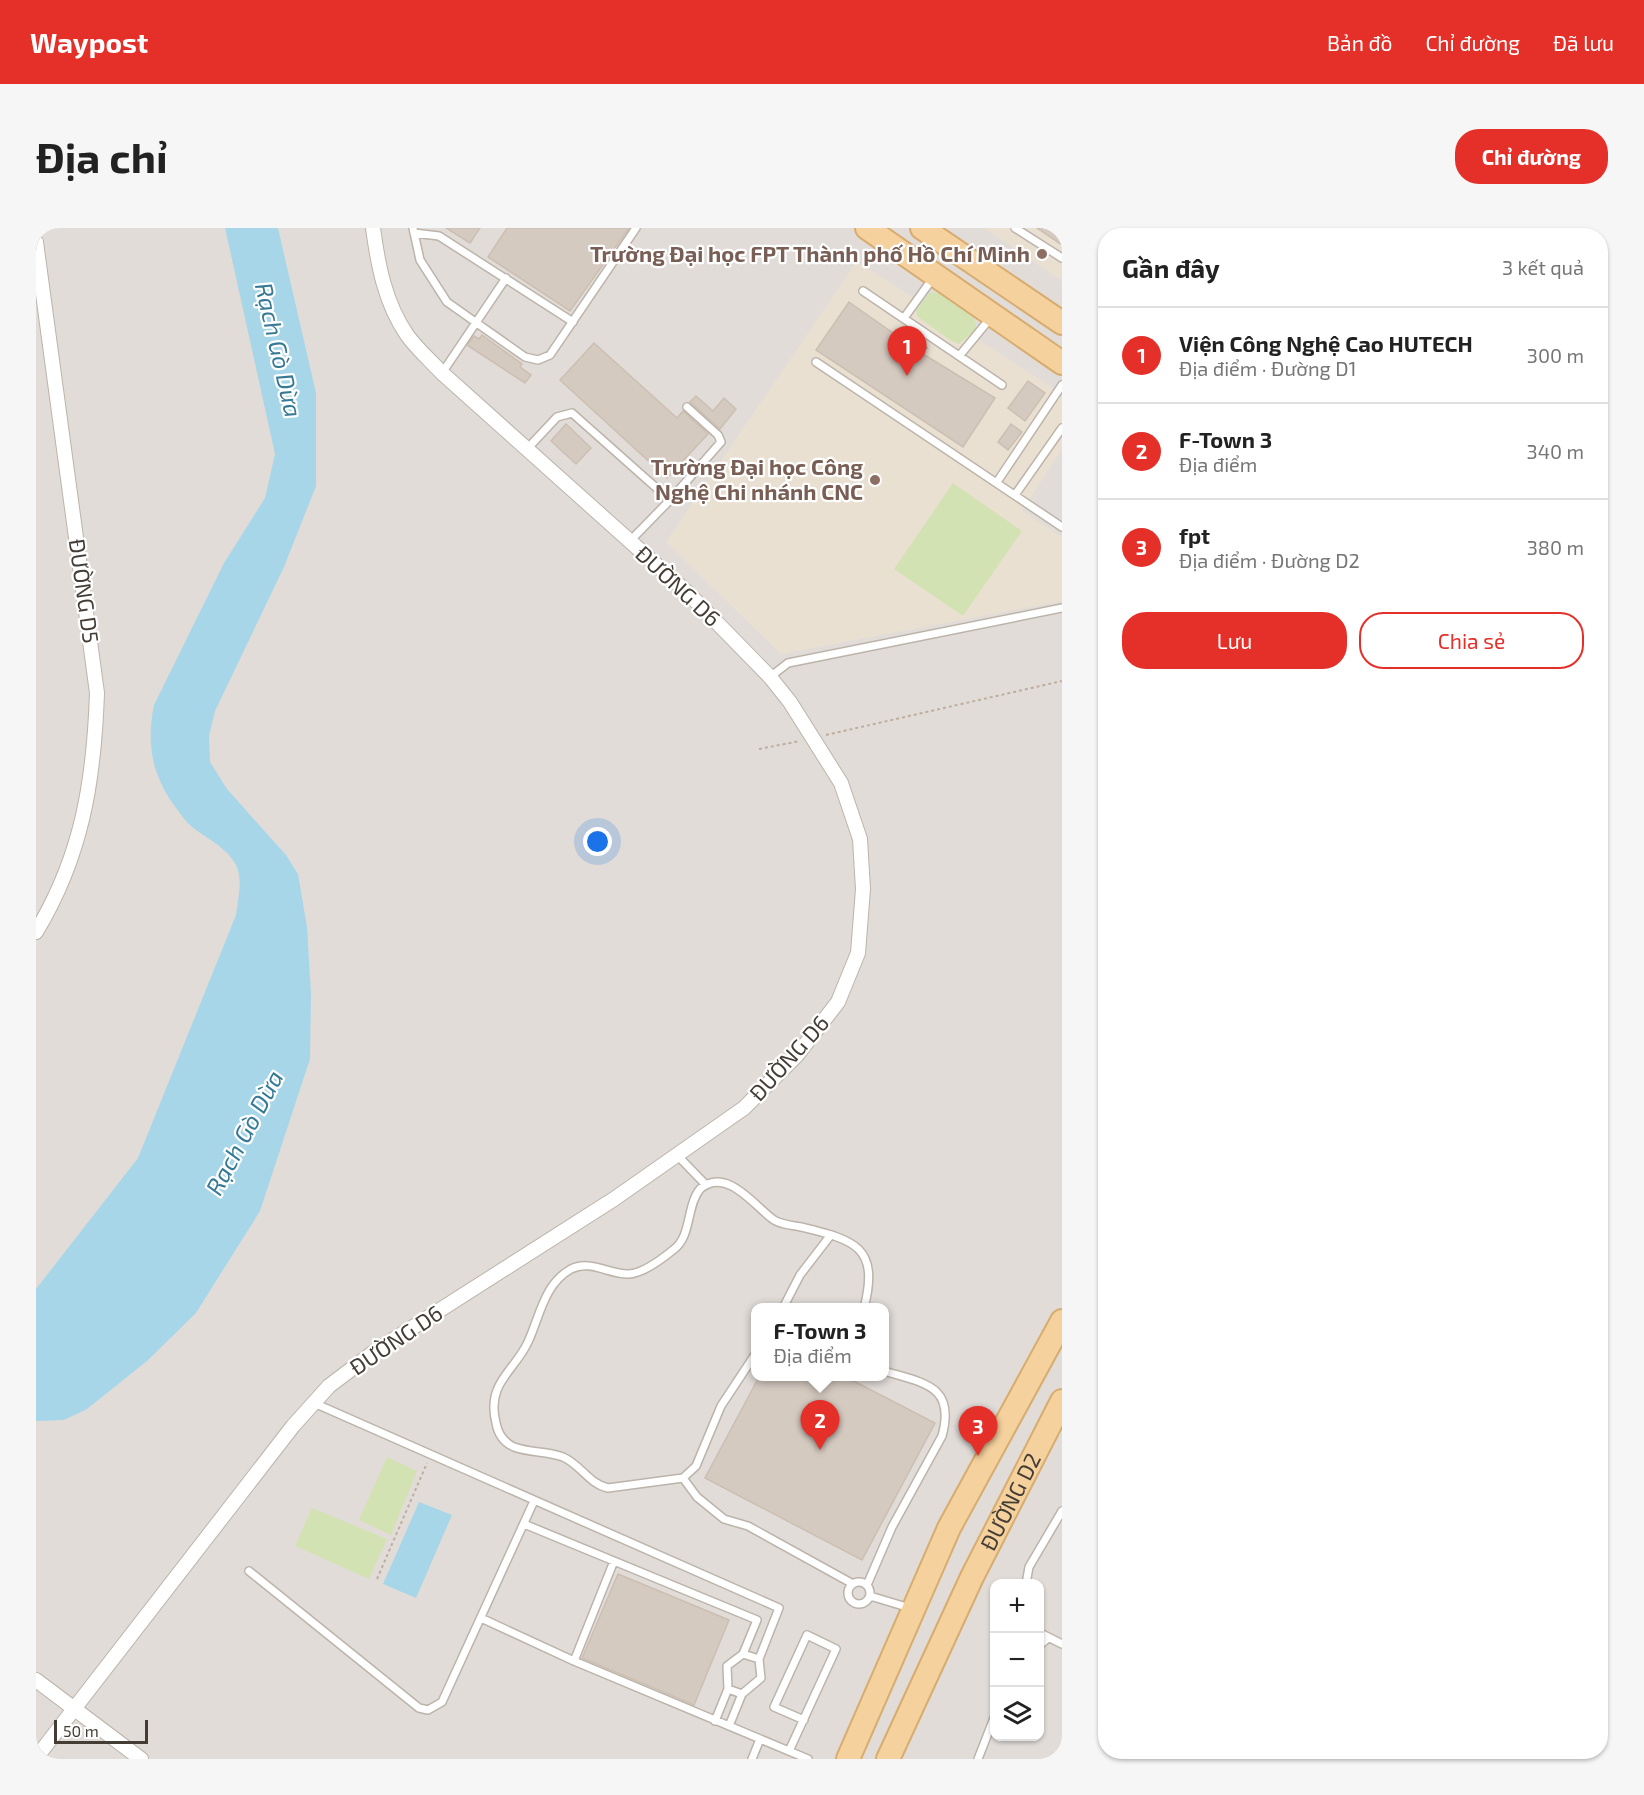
<!DOCTYPE html>
<html lang="vi">
<head>
<meta charset="utf-8">
<style>
  body { margin:0; font-family:"Exo 2",sans-serif; background:#f6f6f6; color:#222 }
  .controls { position:absolute; right:18px; bottom:18px; display:grid; overflow:hidden; border-radius:12px; box-shadow:0 2px 4px #0004 }
  .controls button { width:54px; height:54px; display:grid; place-items:center; padding:0; border:0; border-bottom:2px solid #e0e0e0; background:#fff; color:#222; font:30px sans-serif }
  .scale { position:absolute; left:18px; bottom:15px; width:94px; box-sizing:border-box; padding-left:6px; border:3px solid #443d36; border-top:0; font-size:16px; line-height:21px; white-space:nowrap; color:#443d36; -webkit-text-stroke:4px #fff; paint-order:stroke }
  .you { position:absolute; left:562px; top:614px; width:21px; height:21px; margin:-15px; border:4px solid #fff; border-radius:50%; background:#1a73e8; box-shadow:0 0 0 9px #1a73e833 }
  .badge { display:grid; place-items:center; width:39px; height:39px; border-radius:50%; background:#e5302a; color:#fff; font-size:20px; font-weight:700 }
  .pin { position:absolute; translate:-50% -50px; filter:drop-shadow(0 2px 3px #0008) }
  .pin::after { content:''; position:absolute; top:32px; width:21px; height:18px; background:inherit; clip-path:polygon(0 0,100% 0,50% 100%) }
  .popup { position:absolute; left:715px; top:1075px; width:138px; height:78px; box-sizing:border-box; display:grid; place-content:center; border-radius:12px; background:#fff; filter:drop-shadow(0 2px 4px #0005); font-size:20px; white-space:nowrap; color:#767676 }
  .popup b { font-size:22px; color:#222 }
  .popup::after { content:''; position:absolute; left:50%; top:100%; margin-left:-12px; border:12px solid transparent; border-top-color:#fff }
  .list { margin:0; padding:0; list-style:none }
  h2 { display:flex; justify-content:space-between; align-items:center; height:78px; margin:0; padding:0 24px; font-size:26px }
  h2 small { font-size:20px; font-weight:400; color:#767676 }
  .list li { display:grid; grid-template-columns:39px 1fr auto; gap:18px; align-items:center; box-sizing:border-box; height:96px; padding:0 24px; border-top:2px solid #e0e0e0 }
  .list b { display:block; font-size:22px; white-space:nowrap }
  .list p { margin:0; font-size:20px; white-space:nowrap; color:#767676 }
  .list em { font-size:20px; font-style:normal; color:#767676 }
  .actions { display:flex; gap:12px; padding:18px 24px }
  .actions a { flex:1; padding:14px 0; border:2px solid #e5302a; border-radius:24px; text-align:center; font-size:21px; color:#e5302a }
  .actions .main { background:#e5302a; color:#fff }
  .icon { flex:none; width:33px; height:33px; fill:none; stroke:currentColor; stroke-width:2; stroke-linecap:round; stroke-linejoin:round }
  .map { position:relative; flex:none; width:1026px; height:1531px; overflow:hidden; border-radius:24px }
  header { display:flex; align-items:center; gap:36px; box-sizing:border-box; height:84px; padding:0 30px; background:#e5302a; color:#fff }
  header strong { font-size:28px }
  nav { display:flex; gap:33px; margin-inline-start:auto; font-size:21px }
  .intro { display:flex; align-items:center; justify-content:space-between; box-sizing:border-box; height:144px; padding:0 36px }
  h1 { margin:0; font-size:42px }
  .button { padding:15px 27px; border-radius:24px; background:#e5302a; color:#fff; font-size:21px; font-weight:700 }
  main { display:flex; gap:36px; padding:0 36px }
  aside { flex:1; background:#fff; border-radius:24px; box-shadow:0 2px 4px #0004 }
  .map>svg:first-child { display:block }
</style>
</head>
<body>
<header>
<strong>Waypost</strong>
<nav><a>Bản đồ</a><a>Chỉ đường</a><a>Đã lưu</a></nav>
</header>
<div class="intro"><h1>Địa chỉ</h1><a class="button">Chỉ đường</a></div>
<main>
<div class="map">
<svg width="1026" height="1531" viewBox="0 0 1026 1531">
  <rect width="100%" height="100%" fill="#f2ede7"/>
  <path fill="#e1dcd8" fill-rule="evenodd" d="M 0,0 L 1026,0 L 1026,1531 L 0,1531 ZM 720,1080 L 848,1080 L 848,1148 L 720,1148 ZM 958,1356 L 1004,1356 L 1004,1508 L 958,1508 Z"/>
  <path fill="#e9e0d2" d="M 948,0 L 1026,0 L 1026,53 Z
    M 821,33 L 1011,156 L 1026,169 L 1026,221 L 986,283 L 1026,309 L 1026,373 L 745,426 L 630,314 Z"/>
  <path fill="#d3e2b3" d="M 894,64 L 906,66 L 938,89 L 940,101 L 923,116 L 914,112 L 882,89 L 880,83 Z
    M 917,255 L 986,303 L 927,388 L 858,341 Z
    M 351,1229 L 381,1243 L 355,1307 L 323,1292 Z
    M 276,1280 L 351,1311 L 333,1351 L 259,1318 Z"/>
  <path fill="#a8d6e9" d="M 189,0 L 242,0 L 280,165 L 280,258 L 248,339 L 179,483 L 173,508 L 174,534 L 191,561 L 250,627 L 262,646 L 271,699 L 275,766 L 274,831 L 224,983 L 160,1085 L 111,1133 L 51,1181 L 28,1192 L 0,1193 L 0,1061 L 102,930 L 200,687 C 202,672 207,651 200,637 C 191,619 169,610 155,598 C 149,593 145,586 140,580 C 116,548 110,516 118,477 L 188,335 L 229,270 L 239,226 Z
    M 383,1274 L 416,1287 L 380,1370 L 347,1356 Z"/>
  <path fill="#d5cac0" stroke="#ccbfb1" stroke-width="1.5" d="M 410,0 L 444,0 L 434,15 Z
    M 471,0 L 593,0 L 534,83 L 452,29 Z
    M 1001,0 L 1026,0 L 1026,17 Z
    M 813,74 L 887,126 L 959,170 L 927,219 L 780,122 Z
    M 446,107 L 486,136 L 484,139 L 495,147 L 489,155 L 431,117 L 438,108 L 443,111 Z
    M 558,115 L 641,190 L 647,183 L 672,206 L 631,250 L 524,152 Z
    M 992,153 L 1009,165 L 989,193 L 972,180 Z
    M 660,168 L 677,183 L 688,170 L 700,181 L 684,201 L 654,174 Z
    M 530,196 L 555,220 L 540,236 L 515,213 Z
    M 975,196 L 986,204 L 972,222 L 962,214 Z
    M 723,1149 L 810,1149 L 899,1195 L 826,1332 L 669,1250 Z
    M 582,1346 L 693,1392 L 658,1477 L 546,1430 Z"/>
  <g fill="none" stroke-linecap="round" stroke-linejoin="round">
    <defs>
      <path id="service" d="M 377,0 L 384,32 L 411,74 L 489,129 L 502,132 L 514,127 L 600,0
        M 979,0 L 1026,30
        M 378,5 L 403,8 L 537,94
        M 827,63 L 966,157
        M 868,90 L 897,50
        M 924,127 L 952,93
        M 780,134 L 1026,299
        M 406,145 L 470,50
        M 491,221 L 521,189 L 536,185 L 634,272 L 594,313
        M 961,254 L 1026,157
        M 979,267 L 1026,200
        M 634,272 L 685,214 L 682,207 L 651,179
        M 734,449 L 752,435 L 1026,380
        M 641,927 L 670,957
        M 747,1080 L 764,1047 L 794,1008
        M 720,1125 L 685,1178 L 660,1238 L 647,1250 L 661,1269 L 688,1291 L 712,1298 L 817,1356
        M 278,1175 L 743,1380 L 723,1431
        M 647,1250 L 572,1260 C 553,1256 544,1236 527,1229 C 511,1223 494,1225 478,1219 C 467,1214 462,1206 460,1195 C 450,1155 478,1144 492,1114 C 504,1088 508,1056 535,1041 C 554,1031 574,1047 593,1046 C 608,1045 626,1031 637,1022 C 656,1009 650,978 664,961 C 691,938 719,979 738,992 C 746,997 756,997 765,999 C 818,1012 844,1018 828,1080
        M 488,1296 L 721,1392 L 707,1426 L 691,1438 L 692,1461 L 706,1466 L 725,1450 L 723,1431 L 707,1426
        M 213,1343 L 383,1480 L 392,1482 L 406,1474 L 498,1273
        M812 1365a11 11 0 1 1 22 0a11 11 0 1 1-22 0Z
        M 990,1356 L 993,1339 L 1026,1283
        M 831,1357 L 856,1299 L 906,1208 C 920,1157 887,1155 848,1143
        M 834,1368 L 874,1380
        M 445,1390 L 538,1433 L 772,1531
        M 1004,1405 L 1026,1416
        M 1004,1417 L 1012,1410
        M 538,1433 L 578,1333
        M 679,1493 L 692,1461
        M 693,1498 L 706,1466
        M 753,1523 L 800,1421 L 771,1407 L 738,1479 L 768,1492
        M 716,1531 L 724,1511
        M 942,1531 L 958,1490"/>
      <path id="minor" d="M 0,14 L 61,465 C 58,553 46,628 0,704
        M 0,1452 L 105,1531
        M 0,1530 L 257,1198 L 293,1158 L 338,1124 L 578,971 L 708,880 L 761,827 L 802,774 L 822,725 L 827,661 L 824,611 L 805,555 L 754,474 L 734,449 L 653,366 L 406,145 C 395,133 381,121 371,107 C 349,75 342,37 337,0"/>
      <g id="primary">
        <path d="M 831,0 L 1026,135"/>
        <path d="M 886,0 L 1026,95"/>
        <path d="M 812,1531 L 913,1300 L 1026,1093"/>
        <path id="s1" d="M 852,1531 L 936,1349 L 1026,1173"/>
      </g>
    </defs>
    <use href="#service" stroke="#bcb4aa" stroke-width="10"/>
    <use href="#minor" stroke="#bcb4aa" stroke-width="16"/>
    <use href="#primary" stroke="#d8ac6e" stroke-width="26"/>
    <path stroke="#bdae9d" stroke-width="2" stroke-dasharray="3 3" stroke-linecap="butt" d="M 887,126 L 891,119
      M 790,507 L 1026,453
      M 723,521 L 764,513
      M 341,1351 L 391,1235"/>
    <use href="#service" stroke="#fff" stroke-width="7"/>
    <use href="#minor" stroke="#fff" stroke-width="14"/>
    <use href="#primary" stroke="#f4d19d" stroke-width="22"/>
  </g>
  <g fill="#8d6e63" stroke="#fff" stroke-width="2">
    <circle cx="1006" cy="26" r="6"/>
    <circle cx="839" cy="252" r="6"/>
  </g>
  <g text-anchor="middle" stroke-width="4.5" stroke-linejoin="round" paint-order="stroke">
    <g font-size="22" font-weight="bold" fill="#785e54" stroke="#fff" text-anchor="end">
      <text x="994" y="34">Trường Đại học FPT Thành phố Hồ Chí Minh</text>
      <text x="827" y="247">Trường Đại học Công<tspan x="827" dy="25">Nghệ Chi nhánh CNC</tspan></text>
    </g>
    <g font-size="22" fill="#443d36" stroke="#fff">
      <text transform="translate(642 358) rotate(43)" y="8">ĐƯỜNG D6</text>
      <text transform="translate(48 363) rotate(82)" y="8">ĐƯỜNG D5</text>
      <text transform="translate(753 830) rotate(-48)" y="8">ĐƯỜNG D6</text>
      <text transform="translate(360 1112) rotate(-34)" y="8">ĐƯỜNG D6</text>
      <text dy="8" stroke="none"><textPath href="#s1" startOffset="285">ĐƯỜNG D2</textPath></text>
    </g>
    <g font-size="24" font-style="italic" fill="#367996" stroke="#fff">
      <text transform="translate(242 122) rotate(77)" y="8">Rạch Gò Dừa</text>
      <text transform="translate(209 905) rotate(-62)" y="8">Rạch Gò Dừa</text>
    </g>
  </g>
</svg>
<div class="controls">
<button>+</button>
<button>−</button>
<button><svg class="icon" aria-label="layers" viewBox="0 0 24 24"><path d="M12 4l9 5-9 5-9-5zM3 14l9 5 9-5"/></svg></button>
</div>
<div class="scale">50 m</div>
<div class="you"></div>
<div class="pin badge" style="left:871px;top:148px">1</div>
<div class="pin badge" style="left:784px;top:1222px">2</div>
<div class="popup"><b>F-Town 3</b>Địa điểm</div>
<div class="pin badge" style="left:942px;top:1228px">3</div>
</div>
<aside>
<h2>Gần đây<small>3 kết quả</small></h2>
<ul class="list">
<li><span class="badge">1</span><div><b>Viện Công Nghệ Cao HUTECH</b><p>Địa điểm · Đường D1</p></div><em>300 m</em></li>
<li><span class="badge">2</span><div><b>F-Town 3</b><p>Địa điểm</p></div><em>340 m</em></li>
<li><span class="badge">3</span><div><b>fpt</b><p>Địa điểm · Đường D2</p></div><em>380 m</em></li>
</ul>
<div class="actions"><a class="main">Lưu</a><a>Chia sẻ</a></div>
</aside>
</main>
</body>
</html>
